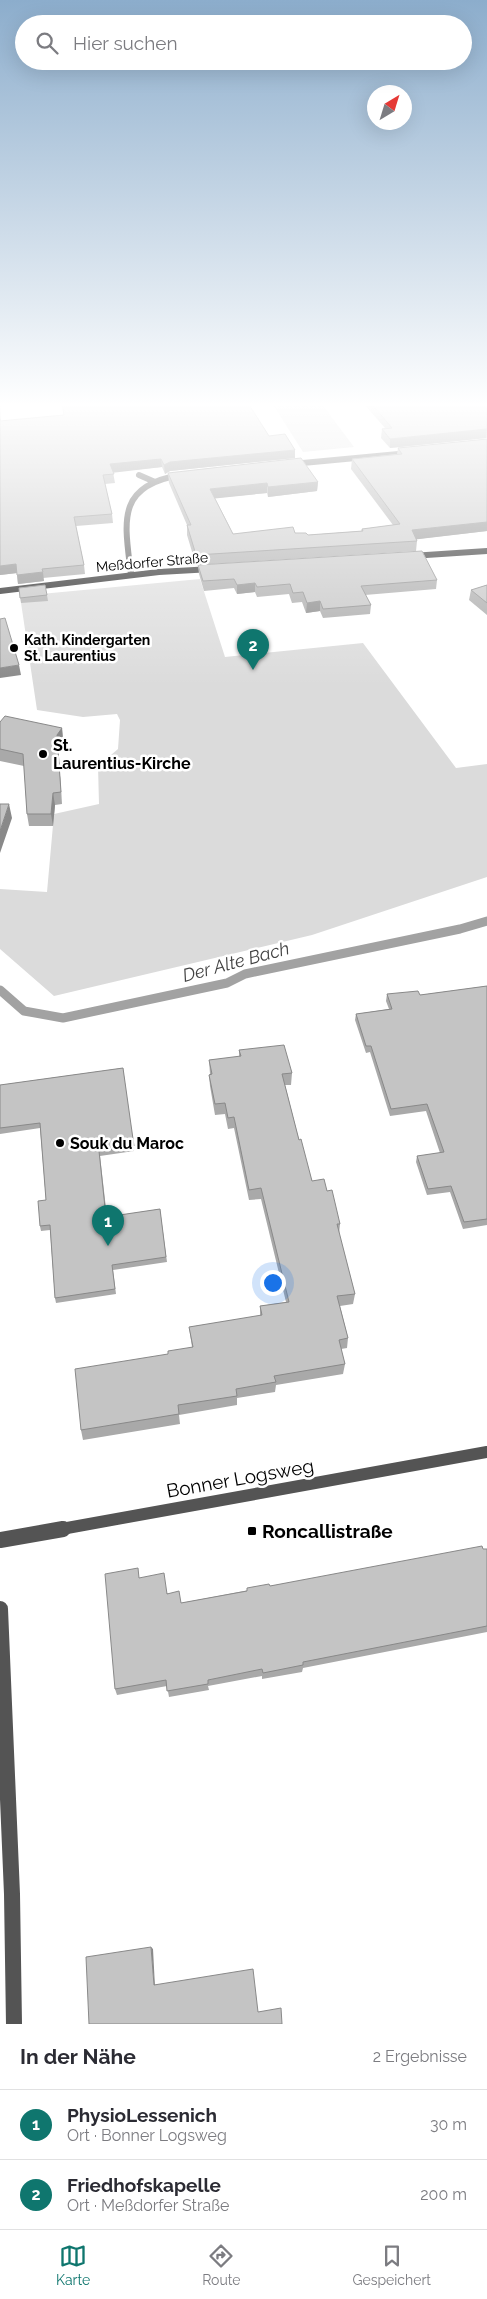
<!DOCTYPE html>
<html lang="de">
<head>
<meta charset="utf-8">
<style>
  body { margin:0; font-family:Raleway,sans-serif; background:#f7f7f7; color:#2b2b33 }
  .compass { position:absolute; left:367px; top:85px; width:45px; height:45px; border-radius:50%; background:#fff; box-shadow:0 5px 20px #0002; rotate:38deg }
  .you { position:absolute; left:272px; top:1282px; width:18px; height:18px; margin:-12px; border:4px solid #fff; border-radius:50%; background:#1a73e8; box-shadow:0 0 0 8px #1a73e833 }
  .badge { display:grid; place-items:center; width:32px; height:32px; border-radius:50%; background:#0f766e; color:#fff; font-size:16px; font-weight:700 }
  .pin { position:absolute; translate:-50% -41px; filter:drop-shadow(0 1px 2px #0008) }
  .pin::after { content:''; position:absolute; top:26px; width:18px; height:15px; background:inherit; clip-path:polygon(0 0,100% 0,50% 100%) }
  .list { margin:0; padding:0; list-style:none }
  h2 { display:flex; justify-content:space-between; align-items:center; height:65px; margin:0; padding:0 20px; font-size:21px }
  h2 small { font-size:16px; font-weight:400; color:#7c7c81 }
  .list li { display:grid; grid-template-columns:32px 1fr auto; gap:15px; align-items:center; box-sizing:border-box; height:70px; padding:0 20px; border-top:1px solid #e1e1e2 }
  .list b { display:block; font-size:19px; white-space:nowrap }
  .list p { margin:0; font-size:16px; white-space:nowrap; color:#7c7c81 }
  .list em { font-size:16px; font-style:normal; color:#7c7c81 }
  .icon { flex:none; width:28px; height:28px; fill:none; stroke:currentColor; stroke-width:2; stroke-linecap:round; stroke-linejoin:round }
  .map { position:relative; flex:none; width:487px; height:2024px; overflow:hidden }
  .search { position:absolute; background:#fff; box-shadow:0 5px 20px #0002; left:15px; right:15px; top:15px; height:55px; display:flex; align-items:center; gap:12px; box-sizing:border-box; padding:0 18px; border-radius:28px; color:#7c7c81; font-size:19px }
  .sheet { height:205px; background:#fff }
  nav { display:flex; justify-content:space-around; align-items:center; box-sizing:border-box; height:70px; border-top:1px solid #e1e1e2; background:#fff; font-size:14px; color:#7c7c81 }
  nav a { display:grid; justify-items:center; gap:2px }
  nav .on { color:#0f766e }
  .map>svg:first-child { display:block }
</style>
</head>
<body>
<div class="map">
<svg width="487" height="2024" viewBox="0 0 487 2024">
  <rect width="100%" height="100%" fill="#fff"/>
  <path fill="#dbdbdb" d="M 272,403 L 321,403 L 354,447 L 303,452 Z
    M 200,579 L 225,657 L 363,643 L 456,768 L 487,764 L 487,877 L 312,935 L 54,996 L 0,949 L 0,889 L 47,892 L 54,814 L 99,804 L 98,766 L 118,749 L 120,720 L 117,714 L 83,717 L 37,710 L 20,596 Z"/>
  <g fill="none" stroke-linecap="round" stroke-linejoin="round">
    <path stroke="#a2a2a2" stroke-width="9" d="M 0,990 L 24,1011 L 63,1018 L 227,983 L 245,974 L 460,929 L 487,921"/>
    <path stroke="#545454" stroke-width="6" d="M 292,464 L 409,453
      M 139,475 L 155,482
      M 131,575 C 125,523 115,486 180,475"/>
    <path stroke="#545454" stroke-width="12" d="M 56,1530 L 487,1452"/>
    <path stroke="#545454" stroke-width="16" d="M 0,1540 L 63,1529
      M 0,1609 L 12,1894 L 14,2024"/>
    <path stroke="#212121" stroke-width="6" d="M 411,556 L 487,551
      M 0,591 L 159,572 L 212,569"/>
  </g>
  <path fill="#a9a9a9" d="M 0,403 L 1,421 L 269,436 L 295,458 L 170,471 L 165,474 L 162,467 L 113,472 L 115,483 L 105,484 L 112,514 L 113,523 L 76,526 L 84,565 L 85,574 L 43,578 L 44,581 L 18,584 L 17,573 L 0,575 Z
    M 363,403 L 487,403 L 487,438 L 390,448 L 381,438 L 382,429 L 385,428 Z
    M 487,439 L 487,531 L 417,539 L 417,541 L 416,551 L 196,565 L 187,535 L 187,525 L 169,483 L 168,473 L 318,482 L 317,491 L 268,497 L 267,493 L 215,498 L 233,534 L 295,533 L 308,535 L 361,531 L 362,529 L 393,525 L 351,469 L 352,459 L 397,454 L 398,448 Z
    M 198,565 L 437,580 L 436,589 L 365,595 L 371,605 L 370,614 L 323,618 L 320,611 L 306,613 L 302,602 L 292,603 L 289,594 L 257,597 L 255,592 L 237,594 L 234,588 L 204,591 L 199,574 Z
    M 487,585 L 487,615 L 469,600 L 471,590 Z
    M 19,588 L 47,595 L 48,601 L 21,603 Z
    M 0,722 L 62,728 L 63,740 L 58,747 L 62,804 L 55,805 L 53,826 L 29,826 L 27,814 L 24,766 L 0,761 Z
    M 487,986 L 487,1225 L 463,1229 L 450,1192 L 427,1195 L 416,1162 L 417,1156 L 440,1153 L 426,1111 L 390,1116 L 370,1052 L 366,1053 L 355,1020 L 356,1014 L 389,1009 L 386,1001 L 387,994 L 420,995 Z
    M 239,1050 L 292,1073 L 291,1085 L 285,1085 L 299,1140 L 312,1181 L 327,1191 L 340,1224 L 339,1234 L 355,1294 L 353,1304 L 340,1306 L 348,1338 L 347,1348 L 341,1349 L 345,1364 L 343,1374 L 276,1385 L 275,1392 L 237,1398 L 237,1405 L 179,1415 L 180,1424 L 83,1440 L 81,1430 L 168,1354 L 192,1347 L 189,1327 L 260,1316 L 260,1306 L 286,1302 L 261,1199 L 249,1200 L 234,1128 L 228,1129 L 225,1114 L 215,1115 L 210,1086 L 209,1075 L 210,1074 L 209,1060 L 239,1057 Z
    M 123,1068 L 134,1151 L 100,1156 L 107,1217 L 160,1209 L 167,1262 L 113,1270 L 116,1294 L 56,1303 L 55,1298 L 50,1230 L 41,1231 L 40,1226 L 46,1200 L 40,1128 L 0,1134 L 0,1085 Z
    M 487,1549 L 487,1632 L 303,1668 L 302,1672 L 262,1679 L 262,1676 L 208,1686 L 209,1690 L 169,1697 L 167,1686 L 117,1695 L 115,1689 L 140,1578 L 167,1593 L 181,1603 L 270,1586 Z"/>
  <path fill="#898989" d="M 487,429 L 486,438 L 390,448 L 390,439 Z
    M 295,450 L 295,458 L 170,471 L 165,474 L 164,465 L 170,462 Z
    M 161,459 L 162,467 L 111,473 L 110,464 Z
    M 318,482 L 317,491 L 268,497 L 268,487 Z
    M 267,483 L 267,493 L 210,499 L 210,489 Z
    M 487,522 L 487,531 L 411,540 L 412,530 Z
    M 16,564 L 17,573 L 0,575 L 0,566 Z
    M 43,572 L 44,581 L 18,584 L 17,575 Z
    M 255,583 L 255,592 L 237,594 L 237,585 Z
    M 320,601 L 320,611 L 306,613 L 307,603 Z
    M 19,665 L 21,675 L 0,678 L 0,668 Z
    M 62,728 L 63,740 L 58,747 L 62,804 L 61,792 L 57,735 Z
    M 53,793 L 55,805 L 53,826 L 51,814 Z
    M 9,804 L 12,818 L 0,853 L 0,831 Z
    M 151,1947 L 153,1949 L 155,1987 L 154,1985 Z"/>
  <path fill="#c4c4c4" stroke="#898989" d="M 62,403 L 248,403 L 269,436 L 285,434 L 295,450 L 170,462 L 164,465 L 161,459 L 110,464 L 114,474 L 103,475 L 112,514 L 74,517 L 84,565 L 42,569 L 43,572 L 17,575 L 16,564 L 0,566 L 0,419 L 0,421 L 64,415 Z
    M 371,403 L 487,403 L 487,429 L 390,439 L 382,429 L 392,428 Z
    M 487,439 L 487,522 L 412,530 L 417,541 L 196,555 L 187,525 L 191,525 L 168,473 L 301,458 L 318,482 L 268,487 L 267,483 L 210,489 L 233,534 L 293,527 L 295,533 L 306,533 L 308,535 L 363,531 L 362,529 L 400,524 L 352,459 L 402,454 L 398,448 Z
    M 422,551 L 437,580 L 361,586 L 371,605 L 323,609 L 320,601 L 307,603 L 303,592 L 293,593 L 290,584 L 257,587 L 255,583 L 237,585 L 234,579 L 203,581 L 198,565 Z
    M 45,585 L 47,595 L 20,598 L 19,588 Z
    M 487,585 L 487,603 L 471,590 Z
    M 5,618 L 19,665 L 0,668 L 0,619 Z
    M 5,716 L 62,728 L 57,735 L 61,792 L 53,793 L 51,814 L 27,814 L 23,754 L 0,749 L 0,722 Z
    M 0,804 L 9,804 L 0,831 Z
    M 487,986 L 487,1219 L 464,1222 L 451,1186 L 428,1189 L 417,1156 L 444,1152 L 427,1104 L 391,1109 L 371,1046 L 366,1046 L 356,1014 L 392,1009 L 387,994 L 418,991 L 420,995 Z
    M 284,1045 L 292,1073 L 282,1074 L 299,1140 L 301,1139 L 312,1181 L 324,1179 L 327,1191 L 332,1190 L 340,1224 L 337,1224 L 355,1294 L 337,1296 L 348,1338 L 339,1340 L 345,1364 L 274,1376 L 276,1382 L 236,1389 L 237,1396 L 178,1405 L 179,1414 L 81,1430 L 75,1369 L 168,1354 L 168,1351 L 193,1347 L 189,1327 L 262,1315 L 260,1306 L 289,1302 L 261,1188 L 249,1190 L 234,1117 L 228,1118 L 225,1103 L 215,1104 L 209,1075 L 212,1074 L 209,1060 L 241,1056 L 239,1050 Z
    M 123,1068 L 134,1146 L 99,1151 L 106,1217 L 160,1209 L 166,1257 L 112,1265 L 115,1289 L 55,1298 L 50,1225 L 40,1226 L 38,1201 L 46,1200 L 40,1123 L 0,1128 L 0,1085 Z
    M 482,1546 L 483,1549 L 487,1549 L 487,1626 L 303,1662 L 303,1665 L 263,1673 L 262,1669 L 208,1680 L 208,1684 L 167,1691 L 166,1680 L 115,1689 L 105,1574 L 138,1568 L 139,1578 L 164,1573 L 167,1594 L 179,1591 L 181,1603 L 247,1591 L 247,1588 L 269,1584 L 270,1586 Z
    M 151,1947 L 154,1985 L 253,1969 L 258,2012 L 281,2008 L 282,2024 L 89,2024 L 86,1957 Z"/>
  <linearGradient id="sky" x2="0" y2="1"><stop stop-color="#8cadcc"/><stop offset="0.59" stop-color="#fff"/><stop offset="1" stop-color="#fff" stop-opacity="0"/></linearGradient>
  <rect width="487" height="686" fill="url(#sky)"/>
  <g fill="#000" stroke="#fff" stroke-width="2">
    <circle cx="14" cy="648" r="5"/>
    <circle cx="43" cy="754" r="5"/>
    <circle cx="60" cy="1143" r="5"/>
    <rect x="247" y="1526" width="10" height="10" rx="2.5"/>
  </g>
  <g text-anchor="middle" stroke-width="5" stroke-linejoin="round" paint-order="stroke">
    <g font-size="14" fill="#000" stroke="#fff">
      <text transform="translate(152 562) rotate(-5)" y="5">Meßdorfer Straße</text>
    </g>
    <g font-size="14" font-weight="bold" fill="#000" stroke="#fff" text-anchor="start">
      <text x="24" y="645">Kath. Kindergarten<tspan x="24" dy="16">St. Laurentius</tspan></text>
    </g>
    <g font-size="16" font-weight="bold" fill="#000" stroke="#fff" text-anchor="start">
      <text x="53" y="751">St.<tspan x="53" dy="18">Laurentius-Kirche</tspan></text>
      <text x="70" y="1149">Souk du Maroc</text>
    </g>
    <g font-size="18" font-style="italic" fill="#434343" stroke="#fff">
      <text transform="translate(236 962) rotate(-15)" y="6">Der Alte Bach</text>
    </g>
    <g font-size="19" fill="#000" stroke="#fff">
      <text transform="translate(240 1478) rotate(-10)" y="7">Bonner Logsweg</text>
    </g>
    <g font-size="19" font-weight="bold" fill="#000" stroke="#fff" text-anchor="start">
      <text x="262" y="1538">Roncallistraße</text>
    </g>
  </g>
</svg>
<svg class="compass" viewBox="-18 -18 36 36"><path d="M0-13l5 13h-10z" fill="#e53935"/><path d="M0 13l5-13h-10z" fill="#7c7c81"/></svg>
<div class="you"></div>
<div class="pin badge" style="left:108px;top:1246px">1</div>
<div class="pin badge" style="left:253px;top:670px">2</div>
<div class="search"><svg class="icon" aria-label="search" viewBox="0 0 24 24"><circle cx="10" cy="10" r="6"/><path d="M15 15l6 6"/></svg>Hier suchen</div>
</div>
<section class="sheet">
<h2>In der Nähe<small>2 Ergebnisse</small></h2>
<ul class="list">
<li><span class="badge">1</span><div><b>PhysioLessenich</b><p>Ort · Bonner Logsweg</p></div><em>30 m</em></li>
<li><span class="badge">2</span><div><b>Friedhofskapelle</b><p>Ort · Meßdorfer Straße</p></div><em>200 m</em></li>
</ul>
</section>
<nav>
<a class="on"><svg class="icon" aria-label="map" viewBox="0 0 24 24"><path d="M3 6l6-2 6 2 6-2v14l-6 2-6-2-6 2zM9 4v14M15 6v14"/></svg>Karte</a>
<a><svg class="icon" aria-label="directions" viewBox="0 0 24 24"><path d="M12 3l9 9-9 9-9-9zM9 14v-3h6M13 9l2 2-2 2"/></svg>Route</a>
<a><svg class="icon" aria-label="saved" viewBox="0 0 24 24"><path d="M7 4h10v16l-5-4-5 4z"/></svg>Gespeichert</a>
</nav>
</body>
</html>
